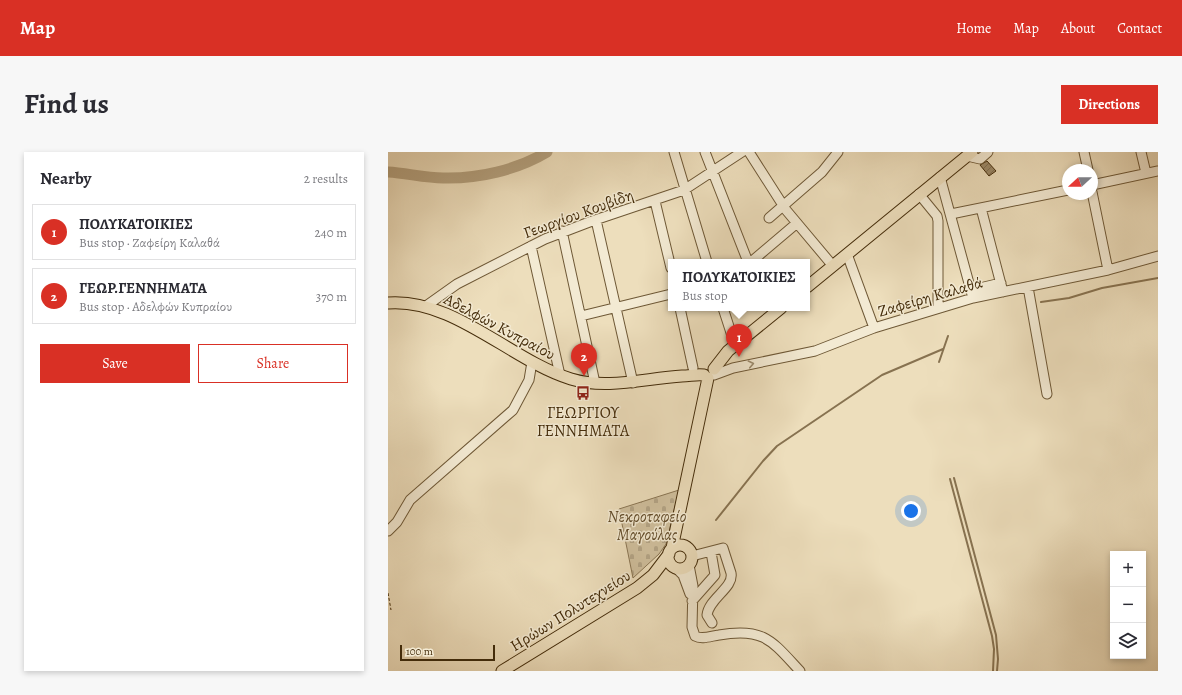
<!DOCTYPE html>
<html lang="en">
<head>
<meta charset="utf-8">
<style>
  body { margin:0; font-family:Alegreya,serif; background:#f7f7f7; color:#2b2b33 }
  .controls { position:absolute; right:12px; bottom:12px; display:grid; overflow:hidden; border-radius:0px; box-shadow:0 2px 6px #0003 }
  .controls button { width:36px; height:36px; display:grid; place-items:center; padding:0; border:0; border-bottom:1px solid #e1e1e2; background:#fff; color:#2b2b33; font:20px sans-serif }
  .compass { position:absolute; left:674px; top:12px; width:36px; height:36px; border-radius:50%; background:#fff; box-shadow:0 2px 6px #0003; rotate:249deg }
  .scale { position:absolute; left:12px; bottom:10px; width:95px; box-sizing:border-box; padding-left:4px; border:2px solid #442c0a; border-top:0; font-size:11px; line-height:14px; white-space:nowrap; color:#442c0a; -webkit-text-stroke:3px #f3ead3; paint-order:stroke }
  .you { position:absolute; left:523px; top:359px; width:14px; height:14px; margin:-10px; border:3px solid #fff; border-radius:50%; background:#1a73e8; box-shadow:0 0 0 6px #1a73e833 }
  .badge { display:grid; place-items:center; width:26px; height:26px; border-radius:50%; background:#d93025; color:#fff; font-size:13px; font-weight:700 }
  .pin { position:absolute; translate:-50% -33px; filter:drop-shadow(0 1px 2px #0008) }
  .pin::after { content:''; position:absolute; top:21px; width:14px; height:12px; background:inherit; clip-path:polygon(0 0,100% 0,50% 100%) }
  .popup { position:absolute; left:280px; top:107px; width:142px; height:52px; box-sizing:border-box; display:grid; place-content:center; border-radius:0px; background:#fff; filter:drop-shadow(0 1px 3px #0005); font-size:13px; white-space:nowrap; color:#7c7c81 }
  .popup b { font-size:15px; color:#2b2b33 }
  .popup::after { content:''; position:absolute; left:50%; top:100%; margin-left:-8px; border:8px solid transparent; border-top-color:#fff }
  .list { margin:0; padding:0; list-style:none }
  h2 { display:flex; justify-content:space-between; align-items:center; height:52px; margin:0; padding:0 16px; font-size:17px }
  h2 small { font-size:13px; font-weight:400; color:#7c7c81 }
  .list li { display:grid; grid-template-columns:26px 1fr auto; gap:12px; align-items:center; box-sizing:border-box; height:56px; margin:0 8px 8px; padding:0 8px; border:1px solid #e1e1e2; border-radius:0px }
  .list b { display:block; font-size:15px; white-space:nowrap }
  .list p { margin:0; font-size:13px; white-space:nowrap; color:#7c7c81 }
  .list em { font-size:13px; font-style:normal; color:#7c7c81 }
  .actions { display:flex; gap:8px; padding:12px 16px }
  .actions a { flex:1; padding:9px 0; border:1px solid #d93025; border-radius:0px; text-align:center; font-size:14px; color:#d93025 }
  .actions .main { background:#d93025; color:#fff }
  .icon { flex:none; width:22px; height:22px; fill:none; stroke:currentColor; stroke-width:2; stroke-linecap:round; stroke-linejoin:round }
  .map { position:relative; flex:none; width:770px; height:519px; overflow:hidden; border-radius:0px }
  header { display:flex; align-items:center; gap:24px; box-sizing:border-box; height:56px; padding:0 20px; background:#d93025; color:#fff }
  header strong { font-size:19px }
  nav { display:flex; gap:22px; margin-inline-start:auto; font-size:14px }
  .intro { display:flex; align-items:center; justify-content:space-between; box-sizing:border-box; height:96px; padding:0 24px }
  h1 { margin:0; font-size:28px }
  .button { padding:10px 18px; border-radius:0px; background:#d93025; color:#fff; font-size:14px; font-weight:700 }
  main { display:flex; gap:24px; padding:0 24px }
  aside { flex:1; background:#fff; border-radius:0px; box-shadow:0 2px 6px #0003 }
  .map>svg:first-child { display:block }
</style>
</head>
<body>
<header>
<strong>Map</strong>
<nav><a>Home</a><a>Map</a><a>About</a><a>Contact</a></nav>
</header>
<div class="intro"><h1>Find us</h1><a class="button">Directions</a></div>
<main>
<aside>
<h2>Nearby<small>2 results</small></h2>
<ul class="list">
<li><span class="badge">1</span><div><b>ΠΟΛΥΚΑΤΟΙΚΙΕΣ</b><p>Bus stop · Ζαφείρη Καλαθά</p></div><em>240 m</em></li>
<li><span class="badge">2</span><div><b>ΓΕΩΡ.ΓΕΝΝΗΜΑΤΑ</b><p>Bus stop · Αδελφών Κυπραίου</p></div><em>370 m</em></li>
</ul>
<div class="actions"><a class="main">Save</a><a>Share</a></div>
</aside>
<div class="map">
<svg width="770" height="519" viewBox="0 0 770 519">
  <defs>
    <pattern id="cemetery-stones" width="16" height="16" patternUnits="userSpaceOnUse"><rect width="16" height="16" fill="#d0c09e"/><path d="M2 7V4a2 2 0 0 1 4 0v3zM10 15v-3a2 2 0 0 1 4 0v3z" fill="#b4a587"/></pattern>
    <pattern id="building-hatch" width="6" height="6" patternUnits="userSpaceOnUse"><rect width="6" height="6" fill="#9c8967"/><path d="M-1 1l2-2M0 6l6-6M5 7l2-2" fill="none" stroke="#817053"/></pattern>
  </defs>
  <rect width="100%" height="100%" fill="#eddebc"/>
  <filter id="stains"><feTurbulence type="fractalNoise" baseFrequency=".005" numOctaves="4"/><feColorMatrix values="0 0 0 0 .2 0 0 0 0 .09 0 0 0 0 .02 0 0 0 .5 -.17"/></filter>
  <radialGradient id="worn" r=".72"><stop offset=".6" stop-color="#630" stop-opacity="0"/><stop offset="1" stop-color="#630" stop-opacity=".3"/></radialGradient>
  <path fill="url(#cemetery-stones)" stroke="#8a7654" d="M 291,338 L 278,392 L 271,402 L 245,426 L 231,357 Z"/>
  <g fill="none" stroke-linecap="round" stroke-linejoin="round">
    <path stroke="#877250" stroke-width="2" d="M 653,150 L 681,146 L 714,136 L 770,126
      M 551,210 L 560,184
      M 566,326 L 608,483 L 610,507 L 609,519
      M 562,327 L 604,484 L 606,497 L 605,519
      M 328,368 L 375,309 L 389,294 L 494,223 L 555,197"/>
    <path stroke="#b4a17f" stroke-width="11" d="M 0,20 C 18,21 37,26 55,26 C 90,27 129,18 159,0"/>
  </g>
  <path fill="url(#building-hatch)" stroke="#442c0a" d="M 599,9 L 608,19 L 601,24 L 592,13 Z"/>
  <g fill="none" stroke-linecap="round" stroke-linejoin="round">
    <defs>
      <path id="minor" d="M 286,0 L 319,110
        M 317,0 L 360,110
        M 361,0 L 398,58 L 445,114
        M 696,0 L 700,18
        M 753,0 L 758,21
        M 579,4 L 592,7 L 600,0
        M 552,25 L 585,146
        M 704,33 L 770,19
        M 704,40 L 720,118
        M 531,42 L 549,64 L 550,69 L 550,156
        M 267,49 L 283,116
        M 593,56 L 615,140
        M 563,62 L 680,38
        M 381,66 L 434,20 L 450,0
        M 208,68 L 245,231
        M 174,79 L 207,231
        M 143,94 L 172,223
        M 459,102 L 486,176
        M 363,110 L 409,71
        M 640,135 L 659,242
        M 583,138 L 613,131
        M 38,154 L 69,132 L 157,87 L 204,69 L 296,38 L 354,0
        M 292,156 L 305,216
        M 335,156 L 347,193
        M 193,164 L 283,142
        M 326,223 L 345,216 L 427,199 L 486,176 L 585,146 L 720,118 L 770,104
        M 0,379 L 9,370 L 22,348 L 125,258 L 141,228 L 144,210
        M 304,404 L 335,396 L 343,421 C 346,436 321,446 319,463 L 324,471
        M 301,413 L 305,434 L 304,475 L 307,484 C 314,488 323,484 331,483 C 376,475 384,489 412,519
        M 289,417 L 295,423 L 302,442
        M 304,449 L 327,423 L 323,400"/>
      <path id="major" d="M 419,135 L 584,0
        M 0,151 C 66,146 122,208 183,227 C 219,238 258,226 294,224 C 302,224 308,222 316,223
        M 326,217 L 340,199 L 393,156
        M280 405a12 12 0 1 1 24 0a12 12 0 1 1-24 0Z
        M 284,396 L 320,226
        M 114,519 L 249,436 L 265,423 L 281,402"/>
    </defs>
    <use href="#minor" stroke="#6e5836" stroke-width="11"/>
    <use href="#major" stroke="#442c0a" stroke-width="13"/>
    <path stroke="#442c0a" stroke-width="1" stroke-dasharray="3 2" stroke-linecap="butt" d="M 0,441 L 3,458"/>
    <use href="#minor" stroke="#f3ead3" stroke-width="9"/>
    <use href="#major" stroke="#eddebc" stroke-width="11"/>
  </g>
  <defs><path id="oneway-chevron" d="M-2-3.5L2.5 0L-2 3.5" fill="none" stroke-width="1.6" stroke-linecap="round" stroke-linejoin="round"/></defs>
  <use stroke="#9c8b6e" href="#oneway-chevron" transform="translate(363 212) rotate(-12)"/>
  <defs>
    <symbol id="bus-bare" viewBox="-9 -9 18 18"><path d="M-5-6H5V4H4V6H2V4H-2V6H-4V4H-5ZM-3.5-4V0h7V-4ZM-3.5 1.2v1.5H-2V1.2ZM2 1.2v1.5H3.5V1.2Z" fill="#8f2418" stroke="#f3ead3" stroke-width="2.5" paint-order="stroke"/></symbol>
  </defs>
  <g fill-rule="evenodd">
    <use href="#bus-bare" x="185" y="231" width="20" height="20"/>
  </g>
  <g text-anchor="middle" stroke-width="3" stroke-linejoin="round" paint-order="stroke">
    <g font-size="16" fill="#442c0a" stroke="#f3ead3">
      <text transform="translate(190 61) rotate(-20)" y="6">Γεωργίου Κουβίδη</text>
      <text transform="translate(542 144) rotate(-16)" y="6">Ζαφείρη Καλαθά</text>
      <text transform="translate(112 174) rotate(28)" y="6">Αδελφών Κυπραίου</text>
      <text transform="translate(182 458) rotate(-32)" y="6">Ηρώων Πολυτεχνείου</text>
    </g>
    <g font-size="16" fill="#442c0a" stroke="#f3ead3">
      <text x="195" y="266">ΓΕΩΡΓΙΟΥ<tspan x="195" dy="18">ΓΕΝΝΗΜΑΤΑ</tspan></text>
    </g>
    <g font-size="16" font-style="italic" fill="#604a28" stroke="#f3ead3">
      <text x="259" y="370">Νεκροταφείο<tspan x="259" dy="18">Μαγούλας</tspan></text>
    </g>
  </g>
  <rect width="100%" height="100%" filter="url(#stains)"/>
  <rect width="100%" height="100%" fill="url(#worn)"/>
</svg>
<div class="controls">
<button>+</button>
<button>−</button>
<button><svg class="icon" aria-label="layers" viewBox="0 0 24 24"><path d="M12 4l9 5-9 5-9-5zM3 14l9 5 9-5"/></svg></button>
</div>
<svg class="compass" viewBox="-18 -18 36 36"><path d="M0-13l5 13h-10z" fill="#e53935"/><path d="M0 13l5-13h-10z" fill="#7c7c81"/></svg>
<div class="scale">100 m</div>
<div class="you"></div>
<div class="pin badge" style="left:351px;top:205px">1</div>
<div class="popup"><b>ΠΟΛΥΚΑΤΟΙΚΙΕΣ</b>Bus stop</div>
<div class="pin badge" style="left:196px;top:224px">2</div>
</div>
</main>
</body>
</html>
